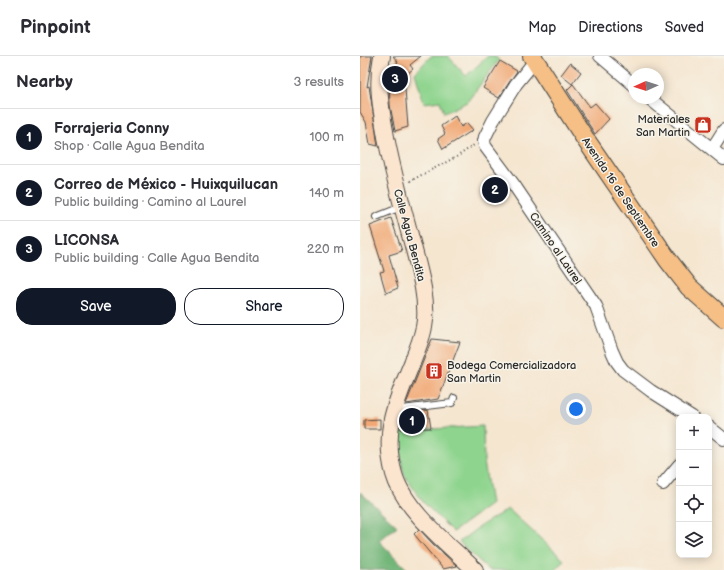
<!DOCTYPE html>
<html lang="en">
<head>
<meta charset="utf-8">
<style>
  body { margin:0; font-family:"Balsamiq Sans",sans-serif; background:#f2f2f3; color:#2b2b33 }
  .controls { position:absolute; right:12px; bottom:12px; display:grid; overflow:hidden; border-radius:8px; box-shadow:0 2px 10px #0003 }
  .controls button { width:36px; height:36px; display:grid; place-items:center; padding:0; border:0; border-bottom:1px solid #e1e1e2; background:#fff; color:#2b2b33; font:20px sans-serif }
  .compass { position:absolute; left:268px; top:12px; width:36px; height:36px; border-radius:50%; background:#fff; box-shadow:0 2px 10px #0003; rotate:267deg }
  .you { position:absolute; left:216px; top:353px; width:14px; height:14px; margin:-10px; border:3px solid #fff; border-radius:50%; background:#1a73e8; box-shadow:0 0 0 6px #1a73e833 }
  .badge { display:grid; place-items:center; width:26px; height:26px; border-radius:50%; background:#111827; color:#fff; font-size:13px; font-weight:700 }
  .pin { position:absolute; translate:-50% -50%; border:2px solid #fff; box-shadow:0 1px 4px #0006 }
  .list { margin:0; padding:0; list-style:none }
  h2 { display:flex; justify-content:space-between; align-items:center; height:52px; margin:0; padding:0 16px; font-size:17px }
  h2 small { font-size:13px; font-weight:400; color:#7c7c81 }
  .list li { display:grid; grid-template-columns:26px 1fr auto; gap:12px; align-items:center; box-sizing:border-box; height:56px; padding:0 16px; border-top:1px solid #e1e1e2 }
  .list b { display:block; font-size:15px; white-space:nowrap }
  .list p { margin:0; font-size:13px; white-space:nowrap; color:#7c7c81 }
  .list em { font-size:13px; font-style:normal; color:#7c7c81 }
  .actions { display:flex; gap:8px; padding:12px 16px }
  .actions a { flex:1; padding:9px 0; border:1px solid #111827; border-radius:16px; text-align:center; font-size:14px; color:#111827 }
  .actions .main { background:#111827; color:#fff }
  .icon { flex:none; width:22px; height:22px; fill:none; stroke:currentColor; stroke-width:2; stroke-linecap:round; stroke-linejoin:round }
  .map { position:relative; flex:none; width:364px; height:514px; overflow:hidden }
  header { display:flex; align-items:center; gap:24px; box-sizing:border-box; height:56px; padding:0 20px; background:#fff; border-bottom:1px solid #e1e1e2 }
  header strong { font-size:19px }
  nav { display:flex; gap:22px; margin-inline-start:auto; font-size:14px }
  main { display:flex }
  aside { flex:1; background:#fff }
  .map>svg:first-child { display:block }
</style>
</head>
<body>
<header>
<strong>Pinpoint</strong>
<nav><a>Map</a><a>Directions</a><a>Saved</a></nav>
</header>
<main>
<aside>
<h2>Nearby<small>3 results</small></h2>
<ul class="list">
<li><span class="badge">1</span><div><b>Forrajeria Conny</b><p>Shop · Calle Agua Bendita</p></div><em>100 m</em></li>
<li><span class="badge">2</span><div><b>Correo de México - Huixquilucan</b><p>Public building · Camino al Laurel</p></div><em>140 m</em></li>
<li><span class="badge">3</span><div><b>LICONSA</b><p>Public building · Calle Agua Bendita</p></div><em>220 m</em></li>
</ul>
<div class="actions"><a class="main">Save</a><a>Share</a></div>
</aside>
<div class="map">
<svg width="364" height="514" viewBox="0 0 364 514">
  <rect width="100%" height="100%" fill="#f7f3e8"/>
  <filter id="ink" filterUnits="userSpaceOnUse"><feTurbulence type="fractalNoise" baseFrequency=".025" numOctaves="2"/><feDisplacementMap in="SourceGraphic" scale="8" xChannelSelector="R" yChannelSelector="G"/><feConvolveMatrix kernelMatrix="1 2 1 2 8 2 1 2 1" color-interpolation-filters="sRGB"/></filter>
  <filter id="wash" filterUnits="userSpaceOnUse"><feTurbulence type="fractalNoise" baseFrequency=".012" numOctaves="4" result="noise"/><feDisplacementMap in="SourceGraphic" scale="16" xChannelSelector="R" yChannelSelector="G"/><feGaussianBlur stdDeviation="0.9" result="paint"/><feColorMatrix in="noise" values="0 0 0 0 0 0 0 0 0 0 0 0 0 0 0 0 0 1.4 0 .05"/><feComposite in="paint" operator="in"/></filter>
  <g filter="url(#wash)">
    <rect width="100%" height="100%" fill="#f5e6d0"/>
    <path fill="#8ed48e" stroke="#5c805c" d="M 71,0 L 88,0 L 106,20 L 128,0 L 134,0 L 139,4 L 107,46 L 84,57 L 80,45 L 64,47 L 55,17 Z
      M 123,370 L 124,406 L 131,448 L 93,476 L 63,446 L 44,419 L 41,402 L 39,375 Z
      M 148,453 L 204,504 L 195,514 L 129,514 L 99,486 L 120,470 Z"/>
    <path fill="#72b679" stroke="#4e7052" d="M 0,436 L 37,470 L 19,485 L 48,514 L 0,514 Z"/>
    <g id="blocks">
      <path fill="#f1a875" d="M 0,0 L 12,0 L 7,31 L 9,30 L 18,90 L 10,88 L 6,66 L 0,56 Z
        M 33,0 L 61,0 L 50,9 L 53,13 L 44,20 L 48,71 L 35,75 L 30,49 L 29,22 L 30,13 L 38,6 Z
        M 140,5 L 157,15 L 139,42 L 123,32 Z
        M 210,7 L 221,16 L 212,28 L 201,19 Z
        M 213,28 L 230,51 L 235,47 L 249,63 L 235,78 L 207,34 Z
        M 95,60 L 101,71 L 107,67 L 113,74 L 83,93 L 78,83 L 85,78 L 81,70 Z
        M 31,162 L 42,195 L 29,199 L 38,232 L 26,237 L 20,216 L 24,215 L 10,170 Z
        M 72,283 L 100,286 L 78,343 L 46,348 Z
        M 68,354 L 71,372 L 41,373 L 43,357 Z
        M 20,363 L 20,373 L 4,373 L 4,364 Z
        M 59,473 L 73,488 L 97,510 L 83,513 L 54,478 Z"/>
    </g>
  </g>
  <g filter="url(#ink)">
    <use href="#blocks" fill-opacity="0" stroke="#494744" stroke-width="1"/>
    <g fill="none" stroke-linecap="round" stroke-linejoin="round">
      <defs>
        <path id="service" d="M 16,161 L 41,151
          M 42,353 L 92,347 L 94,342"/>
        <path id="minor" d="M 240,0 L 274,29
          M 174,6 L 156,28 L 133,65 L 125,81 L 124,85 L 125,90 L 154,129 L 236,250 L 252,295 L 257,306 L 263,314 L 291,335 L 332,361
          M 289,42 L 364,103
          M 352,93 L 364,74
          M 349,371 L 364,383
          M 303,428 L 319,409"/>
        <path id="secondary" d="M 22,0 C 16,28 21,53 26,81 C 33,118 43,153 53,190 C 59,214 67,239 65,264 C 64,279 57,293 52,307 C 36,346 22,375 34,418 C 44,454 88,488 115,514"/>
        <path id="primary" d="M 172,0 L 226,84 L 308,204 L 329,231 L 364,262"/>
      </defs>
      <use href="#service" stroke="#494744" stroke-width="8"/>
      <use href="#minor" stroke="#494744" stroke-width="14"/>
      <use href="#secondary" stroke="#494744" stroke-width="18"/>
      <use href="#primary" stroke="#494744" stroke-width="20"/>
      <path stroke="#494744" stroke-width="2" stroke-dasharray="1 3" stroke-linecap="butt" d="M 50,125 L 98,100 L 114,89"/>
      <use href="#service" stroke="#fff" stroke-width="6"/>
      <use href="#minor" stroke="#fff" stroke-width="12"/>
      <use href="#secondary" stroke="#fbe5cf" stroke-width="16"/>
      <use href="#primary" stroke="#f5bf86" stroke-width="18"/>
    </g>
  </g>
  <defs>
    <symbol id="shop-square" viewBox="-11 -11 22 22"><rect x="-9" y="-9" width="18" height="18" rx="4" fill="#c8321e" stroke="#f7f3e8"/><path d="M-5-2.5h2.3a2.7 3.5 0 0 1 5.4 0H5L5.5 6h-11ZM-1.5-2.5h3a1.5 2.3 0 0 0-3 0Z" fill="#fff"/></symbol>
    <symbol id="building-square" viewBox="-11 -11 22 22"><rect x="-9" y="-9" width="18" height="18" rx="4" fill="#c8321e" stroke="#f7f3e8"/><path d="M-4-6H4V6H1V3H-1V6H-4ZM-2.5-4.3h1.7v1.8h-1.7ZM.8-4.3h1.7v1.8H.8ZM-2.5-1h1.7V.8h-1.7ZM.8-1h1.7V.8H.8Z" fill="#fff"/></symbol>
  </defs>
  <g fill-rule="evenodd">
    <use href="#shop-square" x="333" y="59" width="20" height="20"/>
    <use href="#building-square" x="64" y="305" width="20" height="20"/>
  </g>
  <g text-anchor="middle" stroke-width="3" stroke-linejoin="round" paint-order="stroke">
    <g font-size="11" fill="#2b2b2b" stroke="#f7f3e8" text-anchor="end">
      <text x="330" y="67">Materiales<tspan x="330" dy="13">San Martin</tspan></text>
      <text x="87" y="313" text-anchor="start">Bodega Comercializadora<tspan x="87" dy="13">San Martin</tspan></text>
    </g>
    <g font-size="11" fill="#2b2b2b" stroke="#f7f3e8">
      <text transform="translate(261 136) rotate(56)" y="4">Avenida 16 de Septiembre</text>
      <text transform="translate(50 179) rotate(75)" y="4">Calle Agua Bendita</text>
      <text transform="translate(196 192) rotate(56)" y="4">Camino al Laurel</text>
    </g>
  </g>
</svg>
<div class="controls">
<button>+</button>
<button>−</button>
<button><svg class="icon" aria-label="locate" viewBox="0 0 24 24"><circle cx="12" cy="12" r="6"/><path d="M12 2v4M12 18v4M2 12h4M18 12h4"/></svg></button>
<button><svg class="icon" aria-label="layers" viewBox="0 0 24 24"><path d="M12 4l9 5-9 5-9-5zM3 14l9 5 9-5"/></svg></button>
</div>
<svg class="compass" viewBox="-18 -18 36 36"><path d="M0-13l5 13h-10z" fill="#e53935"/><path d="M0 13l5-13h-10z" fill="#7c7c81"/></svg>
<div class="you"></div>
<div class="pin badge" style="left:52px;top:365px">1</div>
<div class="pin badge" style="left:135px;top:134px">2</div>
<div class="pin badge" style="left:35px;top:23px">3</div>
</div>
</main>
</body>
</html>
